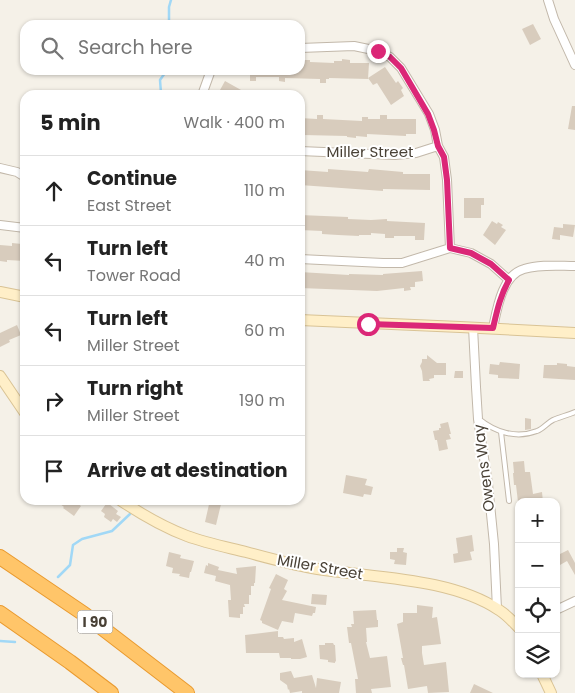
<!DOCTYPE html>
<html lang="en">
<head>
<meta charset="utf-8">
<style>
  body { margin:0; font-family:Poppins,sans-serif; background:#f6f6f6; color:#222 }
  .controls { position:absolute; right:15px; bottom:15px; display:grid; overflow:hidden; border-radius:10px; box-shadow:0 1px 4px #0004 }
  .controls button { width:45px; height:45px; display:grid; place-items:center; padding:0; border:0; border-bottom:1px solid #e0e0e0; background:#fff; color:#222; font:25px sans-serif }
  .stop { position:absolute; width:15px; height:15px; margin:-11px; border:4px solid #db2777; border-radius:50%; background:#fff }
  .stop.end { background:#db2777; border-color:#fff; box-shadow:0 1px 5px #0008 }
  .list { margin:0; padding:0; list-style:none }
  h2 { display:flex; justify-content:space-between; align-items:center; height:65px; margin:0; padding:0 20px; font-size:21px }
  h2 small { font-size:16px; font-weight:400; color:#767676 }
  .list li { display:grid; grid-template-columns:32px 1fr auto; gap:15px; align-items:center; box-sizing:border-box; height:70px; padding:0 20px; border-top:1px solid #e0e0e0 }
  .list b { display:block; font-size:19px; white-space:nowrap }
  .list p { margin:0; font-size:16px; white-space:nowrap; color:#767676 }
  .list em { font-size:16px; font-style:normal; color:#767676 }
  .icon { flex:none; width:28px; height:28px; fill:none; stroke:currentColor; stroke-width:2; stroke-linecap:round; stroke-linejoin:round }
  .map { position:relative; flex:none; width:575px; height:693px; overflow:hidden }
  .search { position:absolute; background:#fff; box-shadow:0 1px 4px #0004; left:20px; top:20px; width:285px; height:55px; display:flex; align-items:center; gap:12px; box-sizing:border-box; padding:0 18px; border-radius:15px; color:#767676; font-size:19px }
  .panel { position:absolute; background:#fff; box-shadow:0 1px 4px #0004; left:20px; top:90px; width:285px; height:415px; border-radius:15px }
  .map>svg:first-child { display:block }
</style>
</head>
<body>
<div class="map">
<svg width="575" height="693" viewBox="0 0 575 693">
  <rect width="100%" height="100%" fill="#f5f1e8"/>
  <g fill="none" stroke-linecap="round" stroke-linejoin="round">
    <path stroke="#a1d8f6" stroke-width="2.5" d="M 169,25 L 169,7 L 171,0
      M 160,95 L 161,93 L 160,80 L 167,70
      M 58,577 L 70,565 L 73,545 L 82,539 L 112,531 L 130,514
      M 0,641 L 15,642"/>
  </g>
  <path fill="#d8ccbd" d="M 533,24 L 541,39 L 530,45 L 522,29 Z
    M 342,59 L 350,60 L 350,63 L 369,63 L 368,79 L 329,78 L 329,79 L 326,79 L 326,83 L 320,83 L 320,79 L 285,78 L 285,82 L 279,81 L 279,77 L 256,77 L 256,81 L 250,81 L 250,70 L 300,70 L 300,61 L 301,60 L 310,60 L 310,62 L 334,63 L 334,61 L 342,61 Z
    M 385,67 L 396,83 L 398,81 L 403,88 L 401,90 L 404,96 L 391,105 L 377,83 L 373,85 L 368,78 Z
    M 225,81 L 250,95 L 229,95 L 220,90 Z
    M 572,106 L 575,106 L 575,130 L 568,129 Z
    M 317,115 L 323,115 L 323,119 L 362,121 L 362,117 L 368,117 L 368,119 L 380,119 L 380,115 L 387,115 L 387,119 L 416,119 L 416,134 L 406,134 L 406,136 L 367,134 L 367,137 L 356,136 L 356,138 L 347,137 L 347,136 L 303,135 L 303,133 L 300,133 L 300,118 L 317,119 Z
    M 328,169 L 368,172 L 369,169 L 403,172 L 403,174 L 430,174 L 430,190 L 383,189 L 383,191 L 300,185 L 300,170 L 328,172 Z
    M 464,198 L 484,198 L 484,205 L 481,205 L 481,218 L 464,218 Z
    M 300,215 L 348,217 L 348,219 L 371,220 L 387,219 L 387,221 L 425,223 L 424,240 L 415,240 L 415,236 L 394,236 L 394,238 L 385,238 L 385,234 L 371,233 L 371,235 L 359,235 L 359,236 L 338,235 L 322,234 L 322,231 L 300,230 Z
    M 492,221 L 497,224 L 498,222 L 503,225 L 501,227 L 506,230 L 495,245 L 483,235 Z
    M 563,224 L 575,225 L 573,237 L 560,235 L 560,240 L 552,239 L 554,227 L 563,228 Z
    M 12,243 L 22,244 L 22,246 L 25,246 L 25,261 L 7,260 L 7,262 L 0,261 L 0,245 L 12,246 Z
    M 422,271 L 423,281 L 415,282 L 415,287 L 410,287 L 411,290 L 404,291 L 404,288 L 377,291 L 300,288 L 300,272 L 349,275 L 349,274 L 383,275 L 383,274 Z
    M 17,325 L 21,335 L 9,340 L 10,342 L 0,347 L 0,333 Z
    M 427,355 L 437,363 L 446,363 L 446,375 L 434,375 L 434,378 L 429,379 L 430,381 L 423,381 L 422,371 L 420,366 L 422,362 L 422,359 L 427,359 Z
    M 500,362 L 520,364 L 519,379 L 498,378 L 498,375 L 489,374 L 490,364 L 499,365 Z
    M 557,363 L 567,364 L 567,366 L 575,367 L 575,380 L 543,378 L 544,365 L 557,365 Z
    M 455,371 L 463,371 L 463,378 L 454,378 Z
    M 525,418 L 531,419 L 531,429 L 525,430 Z
    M 448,422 L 451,434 L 449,434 L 451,439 L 446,440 L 448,449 L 439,451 L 437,440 L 435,440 L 433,431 L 439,430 L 439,428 L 441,428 L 440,424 Z
    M 524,461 L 525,472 L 530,472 L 533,494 L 542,492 L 543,502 L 533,502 L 532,500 L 518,502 L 516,485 L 514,485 L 513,473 L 514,473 L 513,462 Z
    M 346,475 L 367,479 L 365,485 L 373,487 L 371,495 L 364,494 L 363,497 L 343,493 Z
    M 55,500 L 73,500 L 81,506 L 74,516 L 63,508 L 64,507 Z
    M 210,500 L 222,500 L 216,525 L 205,522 Z
    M 106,504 L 108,505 L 109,504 L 118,511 L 116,514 L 121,517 L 117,522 L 113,519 L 111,522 L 104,517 L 105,514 L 101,511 Z
    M 472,535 L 474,551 L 470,552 L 472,560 L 454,563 L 453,554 L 458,553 L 456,538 Z
    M 397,548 L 404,548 L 403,552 L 407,553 L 406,565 L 394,564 L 395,560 L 390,559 L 390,552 L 397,552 Z
    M 568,550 L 575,563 L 575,575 L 567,561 L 560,565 L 556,558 L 556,556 Z
    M 169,552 L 181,555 L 180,558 L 194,561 L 191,572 L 190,572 L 189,578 L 179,576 L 180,574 L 172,573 L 173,568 L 166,566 Z
    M 208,563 L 219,567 L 218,570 L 237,574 L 236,568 L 256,566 L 255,583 L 254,583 L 254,586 L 251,586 L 251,595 L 249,595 L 249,604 L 244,604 L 245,607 L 243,607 L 243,614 L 240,614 L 240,618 L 229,617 L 228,600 L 231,600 L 230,585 L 215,581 L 216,576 L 204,573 L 206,565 L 208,566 Z
    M 276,574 L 288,580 L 284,589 L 287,591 L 282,600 L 316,607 L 315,613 L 313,613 L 312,616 L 295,613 L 293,623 L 282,621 L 278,630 L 262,623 L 262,621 L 260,620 L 271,589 L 269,588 Z
    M 312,594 L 327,595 L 326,605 L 311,604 Z
    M 417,605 L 433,607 L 432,618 L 437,617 L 441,644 L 422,646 L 422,653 L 424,665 L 446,662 L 449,692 L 428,693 L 427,686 L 408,689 L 404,665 L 403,665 L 401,658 L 403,658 L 397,624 L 403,622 L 403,613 L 417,613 Z
    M 376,610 L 377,620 L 378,620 L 378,627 L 366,628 L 367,642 L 366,642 L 370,658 L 387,656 L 391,687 L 371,689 L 372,693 L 356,693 L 355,679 L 358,679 L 351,643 L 349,643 L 347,627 L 352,627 L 351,624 L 354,624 L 353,611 Z
    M 278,631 L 278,637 L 283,637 L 284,639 L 294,638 L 294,642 L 302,639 L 307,657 L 300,659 L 291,659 L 291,658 L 280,658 L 279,653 L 246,653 L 245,635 Z
    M 325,643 L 333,643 L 334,645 L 335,645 L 336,662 L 335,661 L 335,663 L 328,662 L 328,660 L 320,659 L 319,645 L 325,645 Z
    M 291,671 L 294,678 L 312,675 L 316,688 L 317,678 L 341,682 L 339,693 L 302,693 L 302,691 L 290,693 L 289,689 L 288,690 L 287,685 L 280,680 L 280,673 Z
    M 474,684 L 493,693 L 470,693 Z"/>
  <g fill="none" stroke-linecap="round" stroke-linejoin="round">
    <defs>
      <path id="lane" d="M 479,419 C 495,432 516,439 537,431 C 543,429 547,423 553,420 C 560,417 568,415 575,412
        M 501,432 L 509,501"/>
      <path id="street" d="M 548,0 L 554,19 L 575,65
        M 300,48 L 354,46 L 378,51 L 390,57 L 401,68 L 429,114 L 435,130 L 438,146
        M 202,95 L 211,70
        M 300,151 L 395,155 L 416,153 L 438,146 L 444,157 L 447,180 L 450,248
        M 0,168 L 17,172 L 25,177
        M 0,225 L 25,228
        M 300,259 L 383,263 L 402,263 L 450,248 L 471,253 L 491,264 L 509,280
        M 473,327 L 476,387 L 478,419 L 488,484 L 494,544 L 497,609
        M 493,328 C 497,309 502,275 524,269 C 540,264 559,266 575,266
        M 556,610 L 575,601"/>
      <path id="secondary" d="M 0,292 L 25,297
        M 300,320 L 460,327 L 575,333
        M 0,376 L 25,413
        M 120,500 C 141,514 163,527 187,536 C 206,543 226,547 246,552 C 268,558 290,564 312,568 C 370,578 450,577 499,610 C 507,615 513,622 519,628
        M 542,674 L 551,693"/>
      <path id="highway" d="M 0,557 L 84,614 L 187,693
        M 0,613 L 70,662 L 111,693"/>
    </defs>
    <use href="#lane" stroke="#c2b8aa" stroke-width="6"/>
    <use href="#street" stroke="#c2b8aa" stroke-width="10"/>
    <use href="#secondary" stroke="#d9c395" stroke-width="12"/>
    <use href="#highway" stroke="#e99a2f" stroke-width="16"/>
    <use href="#lane" stroke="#fff" stroke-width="4"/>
    <use href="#street" stroke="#fff" stroke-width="8"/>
    <use href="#secondary" stroke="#ffefc8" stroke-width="10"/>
    <use href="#highway" stroke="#ffc569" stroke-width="14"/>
  </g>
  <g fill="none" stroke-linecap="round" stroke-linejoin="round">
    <path stroke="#db2777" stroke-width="6" d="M 368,324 L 493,328 C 497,311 500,296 509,280 L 491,264 L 471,253 L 450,248 L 447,180 L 444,157 L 438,146 L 434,130 L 428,114 L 401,68 L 390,57 L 378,51"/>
  </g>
  <g text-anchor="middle" stroke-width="4" stroke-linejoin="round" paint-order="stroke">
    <rect fill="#fff" stroke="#807a72" stroke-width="1" x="77.5" y="610.5" width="35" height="23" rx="4"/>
    <g font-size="14" font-weight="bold" fill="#494136">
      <text x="95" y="627">I 90</text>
    </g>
    <g font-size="15" fill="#494136" stroke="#fff">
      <text x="370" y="157">Miller Street</text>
      <text transform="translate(484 468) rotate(-97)" y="5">Owens Way</text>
      <text transform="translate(320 567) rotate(10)" y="5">Miller Street</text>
    </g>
  </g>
</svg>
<div class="controls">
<button>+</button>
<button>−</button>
<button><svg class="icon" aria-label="locate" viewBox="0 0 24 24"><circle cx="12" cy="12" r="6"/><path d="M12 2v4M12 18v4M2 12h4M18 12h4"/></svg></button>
<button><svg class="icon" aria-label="layers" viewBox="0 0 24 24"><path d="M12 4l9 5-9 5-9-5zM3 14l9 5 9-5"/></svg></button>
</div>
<div class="stop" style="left:368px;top:324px"></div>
<div class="stop end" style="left:378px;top:51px"></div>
<div class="search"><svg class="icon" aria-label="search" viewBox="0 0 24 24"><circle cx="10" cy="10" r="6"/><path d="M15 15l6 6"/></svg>Search here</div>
<section class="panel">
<h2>5 min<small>Walk · 400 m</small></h2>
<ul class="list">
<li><svg class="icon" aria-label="ahead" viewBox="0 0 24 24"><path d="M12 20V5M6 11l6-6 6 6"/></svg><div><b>Continue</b><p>East Street</p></div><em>110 m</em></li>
<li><svg class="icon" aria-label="left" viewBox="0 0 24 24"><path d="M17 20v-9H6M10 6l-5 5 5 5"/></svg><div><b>Turn left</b><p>Tower Road</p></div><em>40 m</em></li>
<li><svg class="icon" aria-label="left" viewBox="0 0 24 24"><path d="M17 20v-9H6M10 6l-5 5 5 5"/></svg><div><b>Turn left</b><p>Miller Street</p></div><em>60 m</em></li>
<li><svg class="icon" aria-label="right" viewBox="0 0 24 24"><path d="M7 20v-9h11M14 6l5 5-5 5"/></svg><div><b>Turn right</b><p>Miller Street</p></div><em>190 m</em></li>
<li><svg class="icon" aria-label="arrive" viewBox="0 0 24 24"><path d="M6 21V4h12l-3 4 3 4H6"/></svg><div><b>Arrive at destination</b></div></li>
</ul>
</section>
</div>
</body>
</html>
